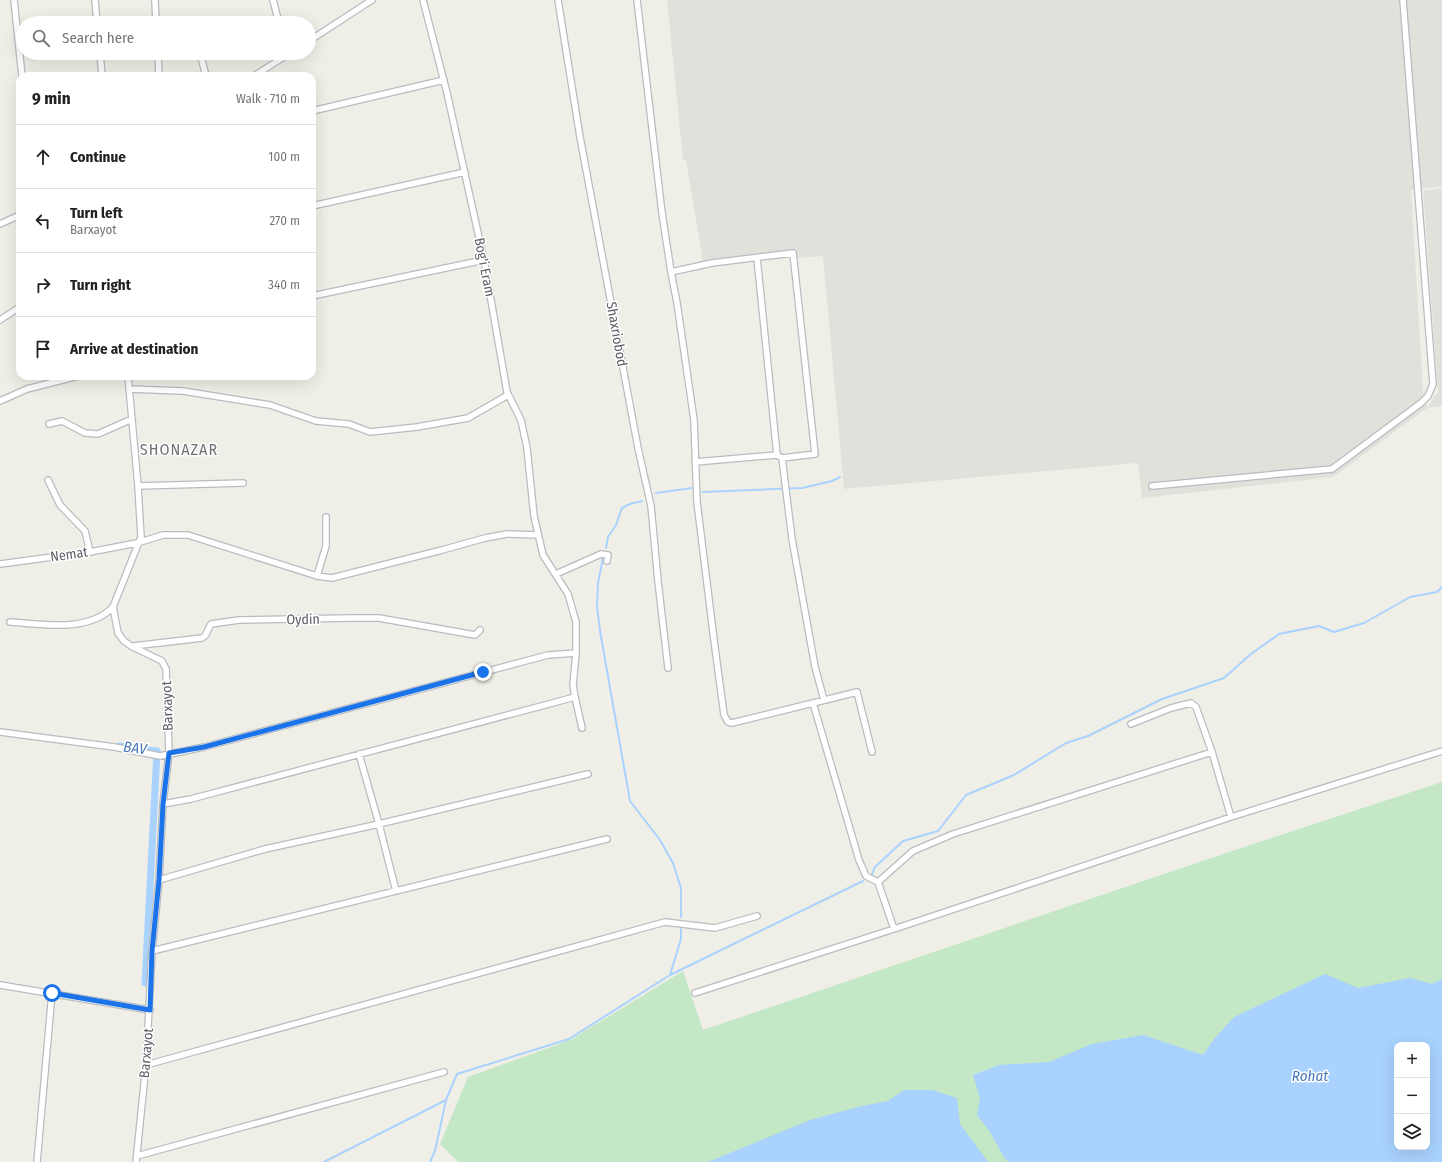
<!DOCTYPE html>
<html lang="en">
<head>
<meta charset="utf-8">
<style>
  body { margin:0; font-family:"Fira Sans Condensed",sans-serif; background:#f2f2f2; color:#222 }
  .controls { position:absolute; right:12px; bottom:12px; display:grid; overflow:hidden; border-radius:8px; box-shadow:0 4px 16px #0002 }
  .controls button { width:36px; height:36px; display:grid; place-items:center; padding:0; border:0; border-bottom:1px solid #e0e0e0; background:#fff; color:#222; font:20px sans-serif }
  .stop { position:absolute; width:12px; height:12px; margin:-9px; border:3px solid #1a73e8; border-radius:50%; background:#fff }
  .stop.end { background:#1a73e8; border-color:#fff; box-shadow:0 1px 4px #0008 }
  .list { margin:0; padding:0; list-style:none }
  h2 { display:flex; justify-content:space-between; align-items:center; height:52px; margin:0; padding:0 16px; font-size:17px }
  h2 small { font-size:13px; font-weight:400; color:#767676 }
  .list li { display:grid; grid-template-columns:26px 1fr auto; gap:12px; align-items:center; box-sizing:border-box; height:64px; padding:0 16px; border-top:1px solid #e0e0e0 }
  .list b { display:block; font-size:15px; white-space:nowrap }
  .list p { margin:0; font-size:13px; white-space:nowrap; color:#767676 }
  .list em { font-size:13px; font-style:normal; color:#767676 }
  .icon { flex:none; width:22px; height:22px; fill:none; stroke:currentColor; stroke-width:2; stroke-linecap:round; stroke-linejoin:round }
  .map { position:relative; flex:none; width:1442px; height:1162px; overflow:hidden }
  .search { position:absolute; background:#fff; box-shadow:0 4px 16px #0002; left:16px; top:16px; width:300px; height:44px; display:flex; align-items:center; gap:10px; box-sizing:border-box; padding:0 14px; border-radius:22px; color:#767676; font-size:15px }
  .panel { position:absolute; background:#fff; box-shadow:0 4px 16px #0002; left:16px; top:72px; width:300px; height:308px; border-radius:12px }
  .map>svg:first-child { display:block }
</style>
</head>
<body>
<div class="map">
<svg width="1442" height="1162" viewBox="0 0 1442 1162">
  <rect width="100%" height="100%" fill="#f0efe7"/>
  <path fill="#e2e0db" d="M 667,0 L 1442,0 L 1442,186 L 1411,190 L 1423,391 L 1427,408 L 1438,392 L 1423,191 L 1442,188 L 1442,406 L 1427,408 L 1333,477 L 1142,498 L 1138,463 L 844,489 L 823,256 L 797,258 L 796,249 L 703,261 L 686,160 L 683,160 Z"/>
  <path fill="#c4e7c6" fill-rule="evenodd" d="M 1442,782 L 1442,1162 L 458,1162 L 440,1144 L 468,1077 L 570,1040 L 683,971 L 703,1030 L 1232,851 ZM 1397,1045 L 1427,1045 L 1427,1147 L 1397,1147 Z"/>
  <path fill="#a9d2fe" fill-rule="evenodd" d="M 1325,974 L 1358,988 L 1410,978 L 1432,984 L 1442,979 L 1442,1162 L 1010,1162 L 1005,1159 L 990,1132 L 977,1115 L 980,1098 L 973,1075 L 999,1065 L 1049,1062 L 1092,1044 L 1143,1035 L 1203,1055 L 1214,1039 L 1234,1017 ZM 1397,1045 L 1427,1045 L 1427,1147 L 1397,1147 Z
    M 904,1090 L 932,1090 L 957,1098 L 960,1124 L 988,1162 L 708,1162 L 810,1120 L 862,1106 L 888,1101 Z"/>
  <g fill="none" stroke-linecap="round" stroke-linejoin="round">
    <path stroke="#a9d2fe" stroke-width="2" d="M 703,492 L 802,488 L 832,481 L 840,477
      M 656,493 L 692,488
      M 606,548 L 608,537 L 616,525 L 622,508 L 630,504 L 642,501
      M 603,558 L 598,583 L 597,606 L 600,631 L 630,801 L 660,840 L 673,863 L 681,888 L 681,917
      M 872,874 L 875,867 L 903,841 L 938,831 L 966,795 L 1014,775 L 1066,743 L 1088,736 L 1162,699 L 1224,678 L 1251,654 L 1279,634 L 1319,626 L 1334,632 L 1364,623 L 1410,597 L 1437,592 L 1442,587
      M 670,975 L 681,939 L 681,929
      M 324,1162 L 446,1100
      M 430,1162 L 435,1151 L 446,1100 L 457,1074 L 569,1039 L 670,975 L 863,881"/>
    <path stroke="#a9d2fe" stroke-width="7" d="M 119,746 L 157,751 L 145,983"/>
    <defs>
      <path id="minor" d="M 14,0 L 22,76
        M 95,0 L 97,23
        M 155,0 L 156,23
        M 273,0 L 279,23
        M 423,0 L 447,93 L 484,260 L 507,392 L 521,420 L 527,448 L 534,516 L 543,555 L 568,594 L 576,622 L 576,653 L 573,685 L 575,697 L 582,728
        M 558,0 L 580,137 L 638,448 L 651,506 L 658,581 L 668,668
        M 637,0 L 662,213 L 671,272 L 677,303 L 694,420 L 697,502 L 714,640 L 724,715 L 728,722 L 732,723 L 813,703 L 859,860 L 866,876 L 878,882
        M 309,41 L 372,0
        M 100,53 L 102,76
        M 158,53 L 159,76
        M 200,53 L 206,76
        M 254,76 L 290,53
        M 312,111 L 444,80
        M 312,206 L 465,172
        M 0,224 L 20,215
        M 757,258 L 777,455
        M 671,272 L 712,263 L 793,253 L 815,454 L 782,458 L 777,455 L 695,462
        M 312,296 L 484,260
        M 0,320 L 20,307
        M 128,376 L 138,486 L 141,537 L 113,607 L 118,633 L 124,641 L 131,646 L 162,661 L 166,669 L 169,753 L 163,804 L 159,880 L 152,951 L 146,1065 L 136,1162
        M 129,389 L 183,391 L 270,405 L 316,421 L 349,424 L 370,432 L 417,427 L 468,418 L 508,395
        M 0,401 L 27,389 L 78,376
        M 49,424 L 62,421 L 85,433 L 98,434 L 132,419
        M 782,458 L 792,539 L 815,667 L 824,700
        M 48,480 L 60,505 L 85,531 L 90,552
        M 138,486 L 243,483
        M 1152,486 L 1332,469 L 1421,403 L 1428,396 L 1433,384 L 1403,0
        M 0,564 L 90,552 L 137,543 L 163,535 L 188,535 L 317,576 L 332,578 L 442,550 L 485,538 L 507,534 L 538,535
        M 556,574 L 601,554 L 608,555 L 607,561
        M 317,576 L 326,546 L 326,517
        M 10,622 C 42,624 88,633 113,607
        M 133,646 L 202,638 L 205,636 L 211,624 L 239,620 L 351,618 L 379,618 L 475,635 L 480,630
        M 813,703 L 857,692 L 872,752
        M 1131,724 L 1171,708 L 1191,703 L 1196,707 L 1212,752 L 1231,817
        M 0,732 L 114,747 L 160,756 L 204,747 L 548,655 L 576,653
        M 359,754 L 379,824 L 396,891
        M 163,804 L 191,799 L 575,697
        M 159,880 L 265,849 L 379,824 L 588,774
        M 894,929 L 878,882 L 913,851 L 953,834 L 1212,752
        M 152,951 L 607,839
        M 0,985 L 150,1010
        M 695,993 L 894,929 L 1231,817 L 1442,751
        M 146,1065 L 665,922 L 715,928 L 757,916
        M 137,1156 L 444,1072
        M 37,1162 L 52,993"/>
    </defs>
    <use href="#minor" stroke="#b9bbc0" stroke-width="8"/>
    <use href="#minor" stroke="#fff" stroke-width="5.5"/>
  </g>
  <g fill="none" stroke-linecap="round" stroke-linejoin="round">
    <path stroke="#1a73e8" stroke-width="5" d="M 52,993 L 150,1010 L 152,951 L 159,880 L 163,804 L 169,753 L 204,747 L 483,672"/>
  </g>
  <g text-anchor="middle" stroke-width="3" stroke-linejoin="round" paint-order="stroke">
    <g font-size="14" fill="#5e6167" stroke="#fff">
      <text transform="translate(485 267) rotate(79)" y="5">Bog'i Eram</text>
      <text transform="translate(617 334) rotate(80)" y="5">Shaxriobod</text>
      <text transform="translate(69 554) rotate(-8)" y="5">Nemat</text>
      <text transform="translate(303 619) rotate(-1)" y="5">Oydin</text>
      <text transform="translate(167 706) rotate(-92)" y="5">Barxayot</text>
      <text transform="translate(146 1053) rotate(-85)" y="5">Barxayot</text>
    </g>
    <g font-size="15" font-style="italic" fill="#4777b9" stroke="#fff">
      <text transform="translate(135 748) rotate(7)" y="5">BAV</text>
      <text x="1310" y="1081">Rohat</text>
    </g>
    <g font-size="16" letter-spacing="1" fill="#6f7378" stroke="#fff">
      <text x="179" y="455">SHONAZAR</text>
    </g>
  </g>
</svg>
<div class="controls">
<button>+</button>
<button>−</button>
<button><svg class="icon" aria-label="layers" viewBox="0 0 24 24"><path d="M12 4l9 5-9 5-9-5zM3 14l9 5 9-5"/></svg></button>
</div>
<div class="stop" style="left:52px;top:993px"></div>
<div class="stop end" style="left:483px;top:672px"></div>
<div class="search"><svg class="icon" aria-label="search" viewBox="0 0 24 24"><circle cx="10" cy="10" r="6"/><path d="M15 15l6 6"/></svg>Search here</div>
<section class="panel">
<h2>9 min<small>Walk · 710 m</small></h2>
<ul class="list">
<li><svg class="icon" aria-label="ahead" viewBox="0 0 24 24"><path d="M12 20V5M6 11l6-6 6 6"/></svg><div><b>Continue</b></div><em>100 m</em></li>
<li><svg class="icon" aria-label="left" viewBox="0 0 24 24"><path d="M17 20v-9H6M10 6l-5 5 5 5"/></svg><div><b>Turn left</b><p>Barxayot</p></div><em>270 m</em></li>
<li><svg class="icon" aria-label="right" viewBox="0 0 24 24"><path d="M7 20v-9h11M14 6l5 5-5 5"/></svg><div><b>Turn right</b></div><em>340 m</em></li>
<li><svg class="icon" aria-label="arrive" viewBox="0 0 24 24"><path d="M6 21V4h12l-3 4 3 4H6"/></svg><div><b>Arrive at destination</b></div></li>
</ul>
</section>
</div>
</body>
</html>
